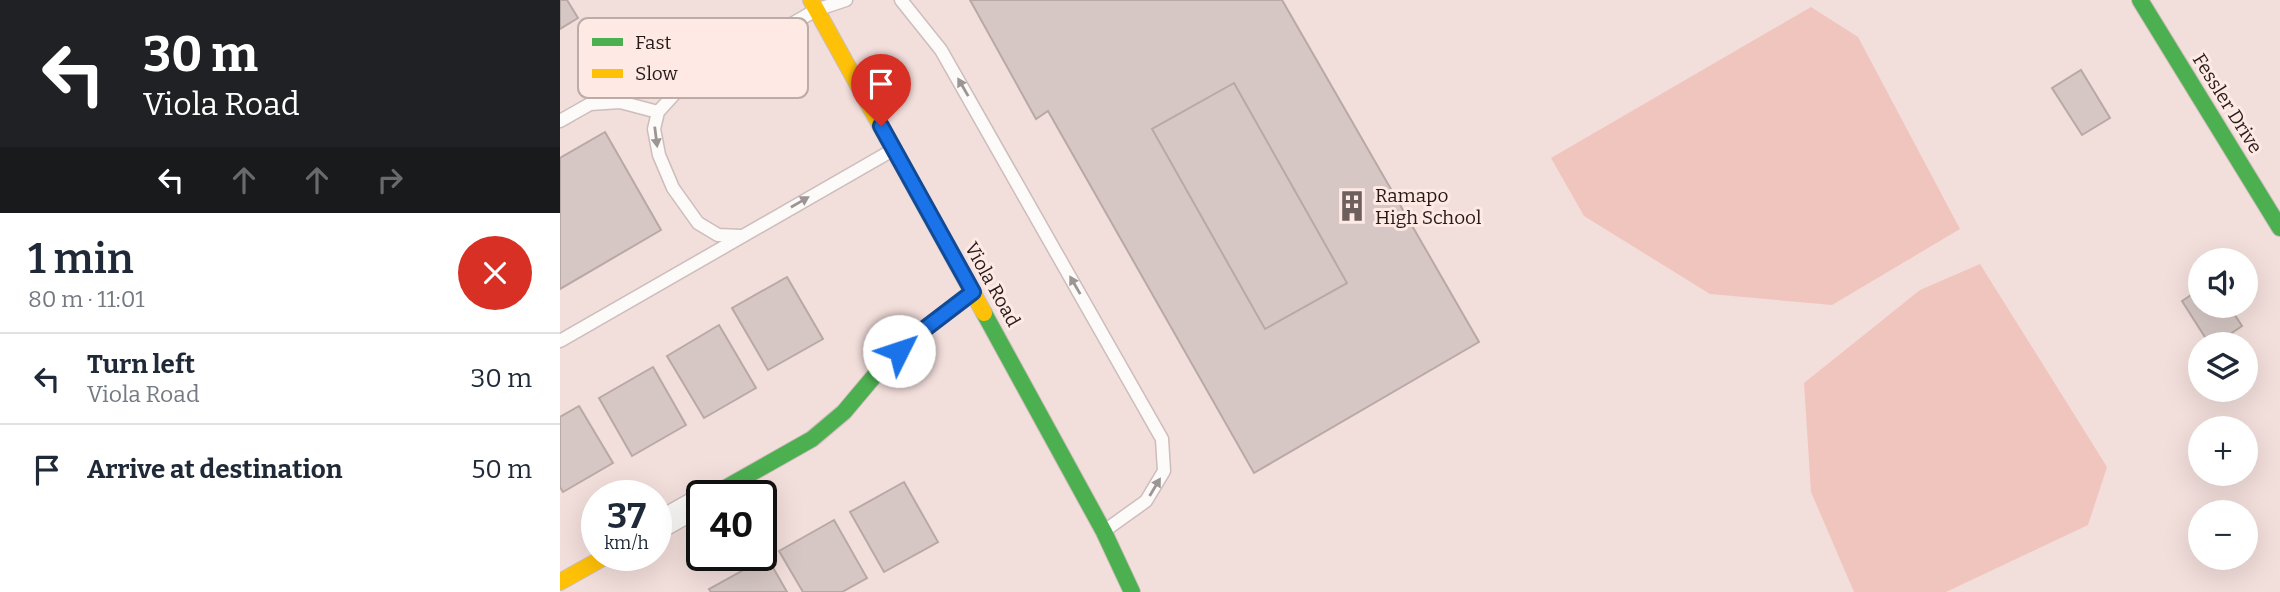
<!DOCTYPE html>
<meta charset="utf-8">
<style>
:root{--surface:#fff;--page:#f2f2f3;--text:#1f2937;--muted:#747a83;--line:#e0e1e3}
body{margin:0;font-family:Bitter,serif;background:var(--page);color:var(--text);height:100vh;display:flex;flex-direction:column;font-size:26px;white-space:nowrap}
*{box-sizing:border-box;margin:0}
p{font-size:23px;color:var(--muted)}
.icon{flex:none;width:38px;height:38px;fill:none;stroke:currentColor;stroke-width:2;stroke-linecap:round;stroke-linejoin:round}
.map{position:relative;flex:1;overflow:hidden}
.sheet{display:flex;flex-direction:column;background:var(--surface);width:560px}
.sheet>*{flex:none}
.banner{background:#202124;color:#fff;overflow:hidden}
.buttons{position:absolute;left:1628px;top:248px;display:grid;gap:14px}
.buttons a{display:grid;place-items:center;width:70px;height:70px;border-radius:50%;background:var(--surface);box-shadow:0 7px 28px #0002;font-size:35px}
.speed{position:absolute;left:21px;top:480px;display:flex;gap:14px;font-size:35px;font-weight:700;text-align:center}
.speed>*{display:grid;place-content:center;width:91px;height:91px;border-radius:50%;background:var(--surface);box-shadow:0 7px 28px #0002;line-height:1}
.speed small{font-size:18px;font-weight:400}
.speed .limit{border:4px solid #111;border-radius:10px;background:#fff;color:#111}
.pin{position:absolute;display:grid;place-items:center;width:60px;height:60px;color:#fff;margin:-72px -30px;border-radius:50% 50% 50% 0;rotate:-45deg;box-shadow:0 0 7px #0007}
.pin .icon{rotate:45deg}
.me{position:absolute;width:77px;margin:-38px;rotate:49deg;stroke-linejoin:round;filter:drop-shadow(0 0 5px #0008)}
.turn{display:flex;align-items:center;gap:24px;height:147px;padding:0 28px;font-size:32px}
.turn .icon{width:91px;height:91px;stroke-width:2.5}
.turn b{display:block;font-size:49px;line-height:60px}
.lanes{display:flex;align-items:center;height:66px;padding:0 28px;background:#0003;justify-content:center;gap:35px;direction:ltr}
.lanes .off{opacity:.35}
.round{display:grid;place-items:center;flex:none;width:74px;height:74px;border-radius:37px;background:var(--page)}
.summary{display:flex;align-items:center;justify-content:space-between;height:119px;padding:0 28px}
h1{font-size:42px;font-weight:600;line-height:52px}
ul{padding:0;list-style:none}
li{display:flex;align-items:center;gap:21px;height:91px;padding:0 28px;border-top:2px solid var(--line)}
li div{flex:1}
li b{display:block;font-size:26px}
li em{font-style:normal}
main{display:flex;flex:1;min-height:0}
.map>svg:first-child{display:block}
</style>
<main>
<section class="sheet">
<div class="banner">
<div class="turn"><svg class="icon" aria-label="left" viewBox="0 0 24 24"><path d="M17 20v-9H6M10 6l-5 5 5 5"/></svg><div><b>30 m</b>Viola Road</div></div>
<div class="lanes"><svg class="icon" aria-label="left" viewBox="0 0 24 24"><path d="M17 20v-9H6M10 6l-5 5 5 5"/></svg><svg class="icon off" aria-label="ahead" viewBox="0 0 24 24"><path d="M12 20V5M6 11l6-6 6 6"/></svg><svg class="icon off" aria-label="ahead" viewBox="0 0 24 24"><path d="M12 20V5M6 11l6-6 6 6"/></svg><svg class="icon off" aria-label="right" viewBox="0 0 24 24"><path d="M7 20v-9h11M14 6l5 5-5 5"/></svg></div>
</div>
<div class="summary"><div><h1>1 min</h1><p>80 m · 11:01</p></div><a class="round" style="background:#d93025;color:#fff"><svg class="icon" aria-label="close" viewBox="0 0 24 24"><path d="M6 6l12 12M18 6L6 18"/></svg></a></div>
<ul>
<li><svg class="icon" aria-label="left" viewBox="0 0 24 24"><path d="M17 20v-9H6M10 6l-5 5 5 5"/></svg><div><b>Turn left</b><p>Viola Road</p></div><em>30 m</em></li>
<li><svg class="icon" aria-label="arrive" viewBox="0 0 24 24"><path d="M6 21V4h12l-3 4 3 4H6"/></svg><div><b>Arrive at destination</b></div><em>50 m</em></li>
</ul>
</section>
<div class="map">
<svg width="1720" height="592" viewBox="0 0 1720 592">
<rect width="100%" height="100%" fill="#f2dedb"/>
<!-- green -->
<path fill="#f0c5be" d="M1251,7l47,30 102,192 -128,76 -122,-11 -126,-78 -33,-58z
M1420,264l127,203 -19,58 -142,67h-92l-43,-100 -7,-109 116,-93z"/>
<!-- building -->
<path fill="#d6c7c4" stroke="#b8a9a6" stroke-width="2" fill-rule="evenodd" d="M0,0h7l11,18 -18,11z
M410,0h312l197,342 -225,131 -206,-362 -12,8zM674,83l113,200 -82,46 -113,-200z
M1521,70l29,48 -28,17 -30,-47z
M674,83l113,200 -82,46 -113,-200z
M45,132l56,98 -101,59v-131z
M227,277l36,62 -55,31 -36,-62z
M1640,289v17h29l13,20 -28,19h-4l-28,-44z
M159,325l37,63 -52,30 -37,-62z
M93,367l33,58 -54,31 -33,-58z
M19,406l34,57 -50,29 -3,-5v-70z
M344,482l34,60 -54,30 -34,-60z
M274,520l33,58 -25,14h-39l-24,-41z
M207,557l20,35h-76l-2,-3z"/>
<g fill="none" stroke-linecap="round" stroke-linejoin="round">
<defs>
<path id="lane" d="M341,0l40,50 221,389 2,32 -18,30 -39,28
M0,121l30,-17 30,-2 38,10
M181,236l-23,-1 -20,-12 -25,-35 -14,-33 -5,-26 4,-17 20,-22 138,-80 30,-10
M0,341l331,-190"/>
<path id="street" d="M96,527l46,-26"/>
<path id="fast" d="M1580,0l140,228
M424,313l120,219 28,60
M153,495l99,-56 32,-27 37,-44 37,-34 55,-42"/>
<path id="slow" d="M251,0l173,313
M0,582l48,-27"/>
</defs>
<!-- lane casing -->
<use href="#lane" stroke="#cdbdbb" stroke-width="15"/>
<!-- street casing -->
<use href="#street" stroke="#cdbdbb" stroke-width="29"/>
<!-- fast casing -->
<use href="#fast" stroke="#cdbdbb" stroke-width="18"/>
<!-- slow casing -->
<use href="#slow" stroke="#cdbdbb" stroke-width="18"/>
<!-- lane -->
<use href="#lane" stroke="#fdfafa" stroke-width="12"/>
<!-- street -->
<use href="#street" stroke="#fdfafa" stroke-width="26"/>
<!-- fast -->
<use href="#fast" stroke="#4caf50" stroke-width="16"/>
<!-- slow -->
<use href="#slow" stroke="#ffc107" stroke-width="16"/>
</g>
<!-- one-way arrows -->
<defs><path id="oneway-solid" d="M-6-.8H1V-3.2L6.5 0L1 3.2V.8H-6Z" transform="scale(1.75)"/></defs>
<g fill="#9c9594">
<use href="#oneway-solid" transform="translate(403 87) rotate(-120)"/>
<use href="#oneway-solid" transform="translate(96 137) rotate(83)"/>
<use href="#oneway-solid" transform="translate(240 202) rotate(-30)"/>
<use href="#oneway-solid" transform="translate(515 285) rotate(-120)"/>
<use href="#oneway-solid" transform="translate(595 487) rotate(-59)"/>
</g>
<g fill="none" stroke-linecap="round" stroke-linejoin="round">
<defs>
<path id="route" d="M321,126l92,166 -55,42 -19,17"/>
</defs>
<!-- route casing -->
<use href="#route" stroke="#114b97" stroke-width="18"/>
<!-- route -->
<use href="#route" stroke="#1a73e8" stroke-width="12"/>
</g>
<!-- icons -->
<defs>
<symbol id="building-bare" viewBox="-9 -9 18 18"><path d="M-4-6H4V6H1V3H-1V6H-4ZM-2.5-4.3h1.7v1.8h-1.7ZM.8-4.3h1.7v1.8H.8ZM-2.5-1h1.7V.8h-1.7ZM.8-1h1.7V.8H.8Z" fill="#6d5f5c" stroke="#fee9e5" stroke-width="2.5" paint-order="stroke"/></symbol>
</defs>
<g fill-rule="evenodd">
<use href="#building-bare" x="770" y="184" width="44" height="44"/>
</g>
<g text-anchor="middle" stroke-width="6" stroke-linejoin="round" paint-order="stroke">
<!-- street labels -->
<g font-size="19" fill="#261a18" stroke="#fee9e5">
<text transform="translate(1668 103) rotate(58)" y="7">Fessler Drive</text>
<text transform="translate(433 284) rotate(61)" y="7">Viola Road</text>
</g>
<!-- poi labels -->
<g font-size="19" fill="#261a18" stroke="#fee9e5" text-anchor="start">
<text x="815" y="202">Ramapo<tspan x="815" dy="22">High School</tspan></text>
</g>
</g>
<!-- legend -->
<rect x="18" y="18" width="230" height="80" rx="10" fill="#fee9e5" stroke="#bdaba8" stroke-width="2"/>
<rect x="32" y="38" width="31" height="8" fill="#4caf50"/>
<rect x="32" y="69" width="31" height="9" fill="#ffc107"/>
<g font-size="19" fill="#261a18">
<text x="75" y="49">Fast</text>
<text x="75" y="80">Slow</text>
</g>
</svg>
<div class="buttons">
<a><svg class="icon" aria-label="sound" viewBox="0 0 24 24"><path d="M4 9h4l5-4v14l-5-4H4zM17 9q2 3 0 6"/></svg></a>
<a><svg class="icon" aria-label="layers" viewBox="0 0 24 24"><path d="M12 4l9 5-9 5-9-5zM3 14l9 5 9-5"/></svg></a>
<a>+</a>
<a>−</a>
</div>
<div class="speed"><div>37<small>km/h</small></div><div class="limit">40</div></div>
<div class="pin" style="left:321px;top:126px;background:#d93025"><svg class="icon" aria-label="arrive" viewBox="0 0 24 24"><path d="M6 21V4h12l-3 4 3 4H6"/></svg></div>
<svg class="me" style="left:339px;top:351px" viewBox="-20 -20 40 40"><circle r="19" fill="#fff"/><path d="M0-13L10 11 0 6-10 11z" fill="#1a73e8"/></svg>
</div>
</main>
